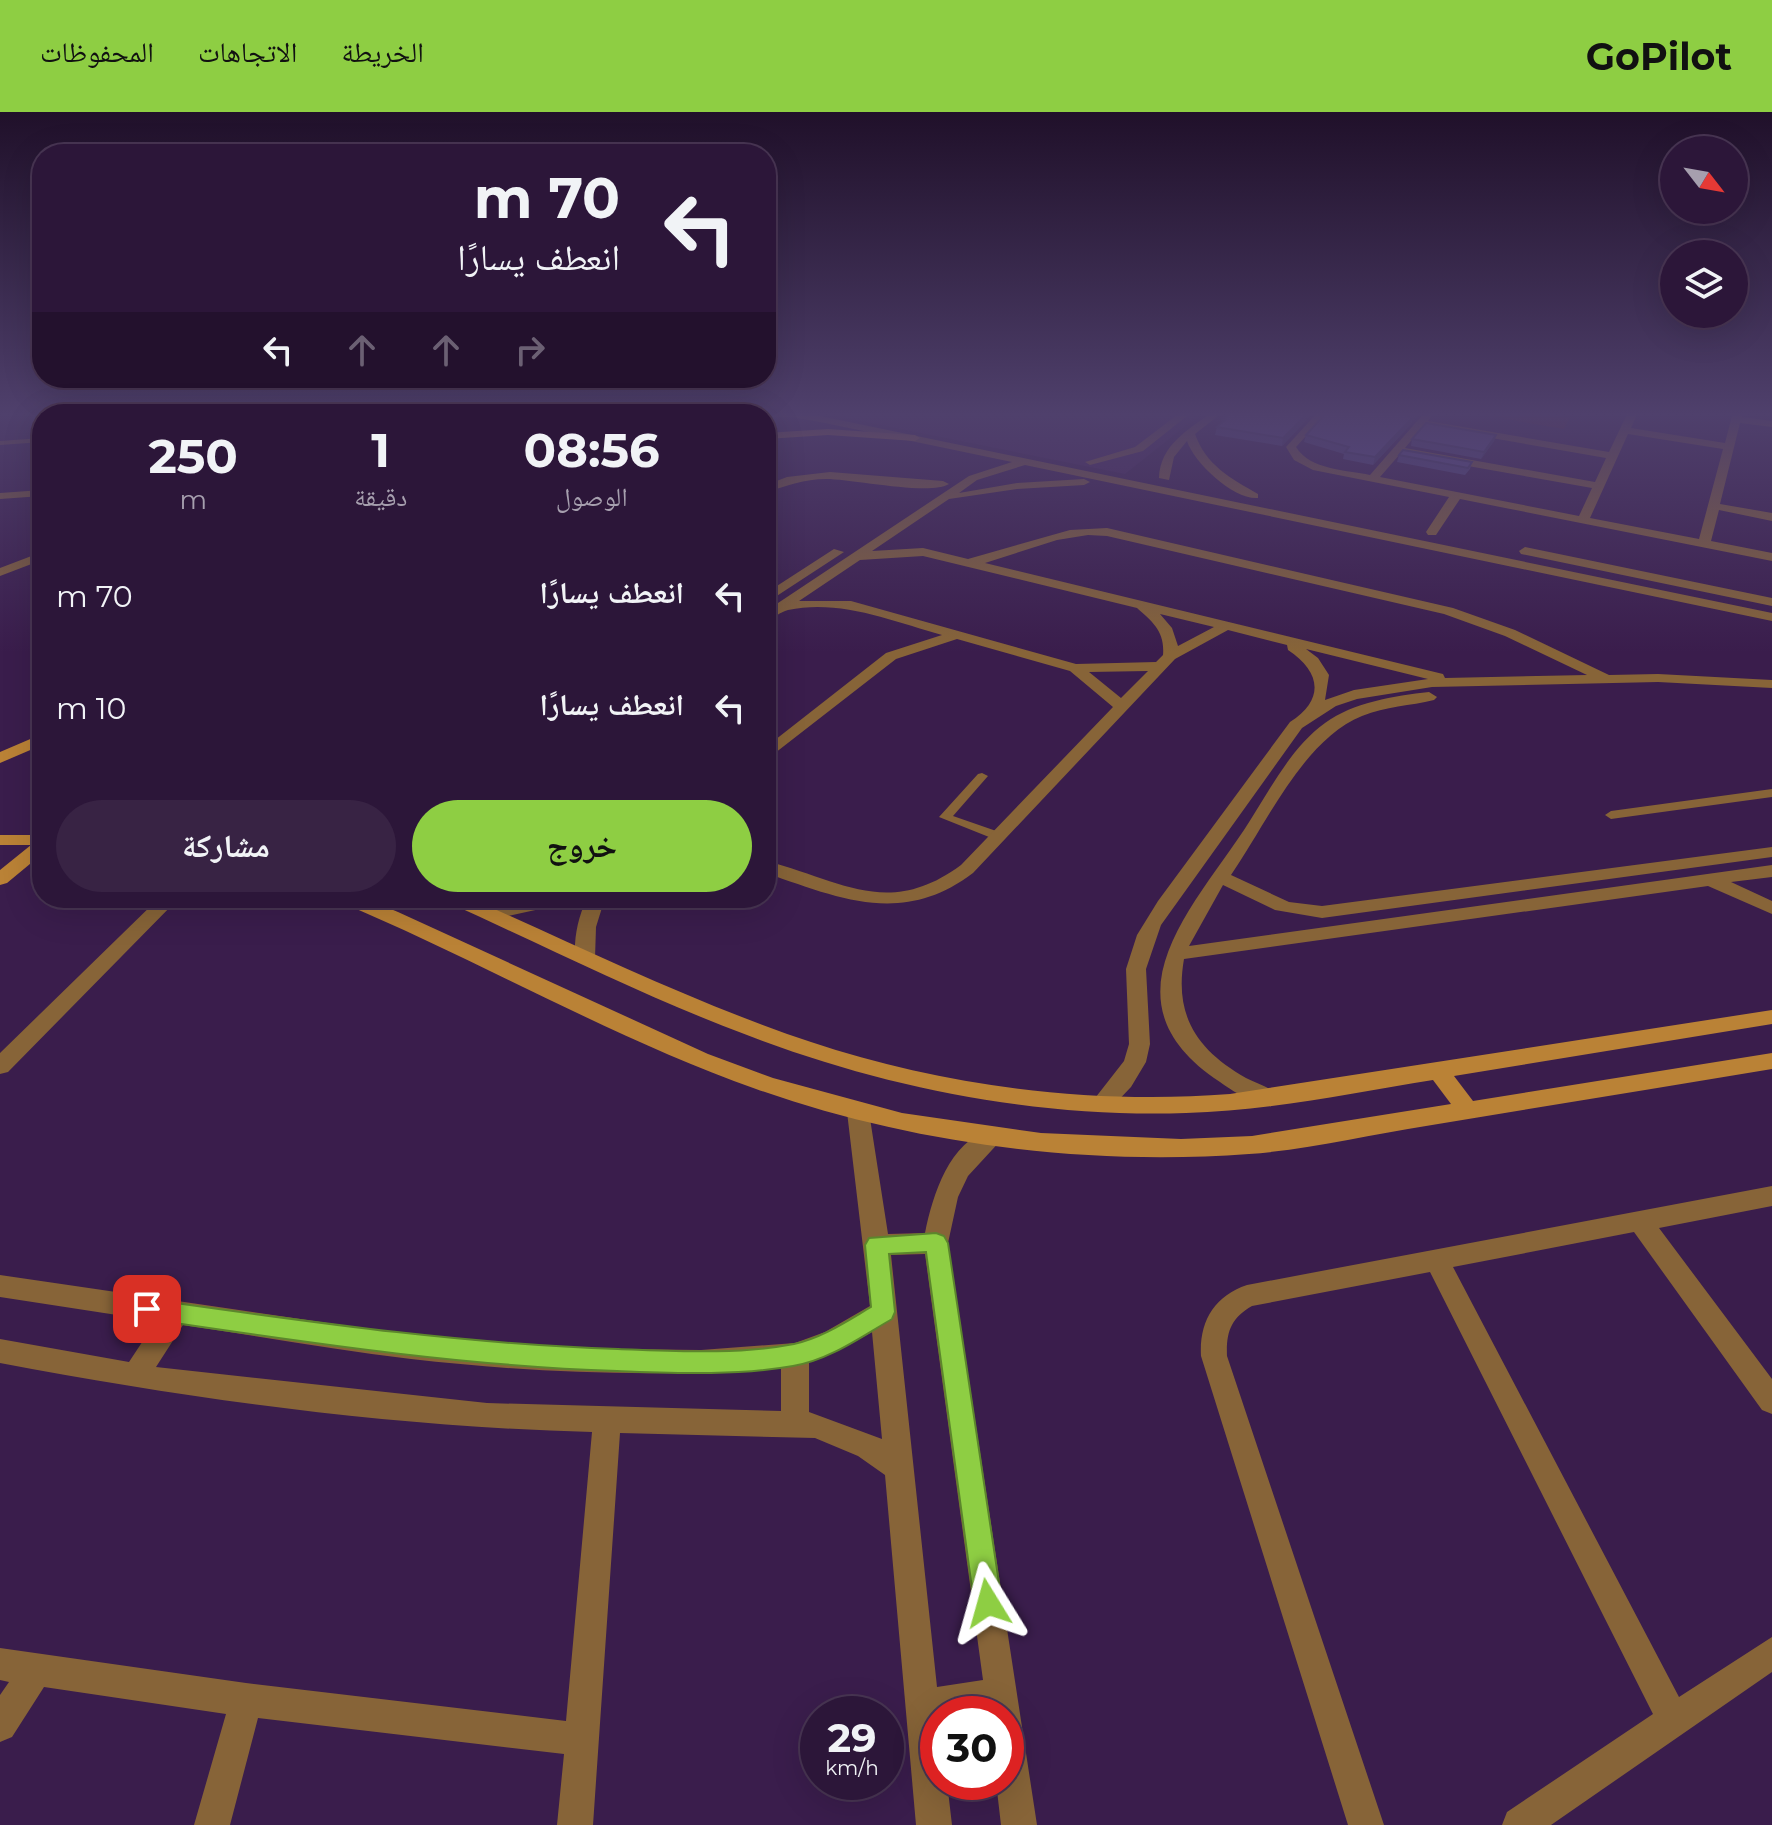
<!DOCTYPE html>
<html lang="ar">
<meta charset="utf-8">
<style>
:root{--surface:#2c1639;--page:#382344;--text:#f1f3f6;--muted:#a69fae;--line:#483553;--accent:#8ece43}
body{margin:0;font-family:Montserrat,"Noto Naskh Arabic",sans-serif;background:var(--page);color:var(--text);direction:rtl;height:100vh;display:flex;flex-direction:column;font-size:30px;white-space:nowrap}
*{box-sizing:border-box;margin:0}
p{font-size:26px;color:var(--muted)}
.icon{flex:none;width:44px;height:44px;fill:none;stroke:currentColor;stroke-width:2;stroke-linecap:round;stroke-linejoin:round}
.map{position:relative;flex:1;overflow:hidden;direction:ltr}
.drawer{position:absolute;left:32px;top:292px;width:744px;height:504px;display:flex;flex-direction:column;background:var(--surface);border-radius:32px;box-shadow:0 8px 32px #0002,0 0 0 2px var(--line);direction:rtl}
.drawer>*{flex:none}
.top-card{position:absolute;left:32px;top:32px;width:744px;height:244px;border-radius:32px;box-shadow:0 8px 32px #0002,0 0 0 2px var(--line);direction:rtl;background:#2c1639;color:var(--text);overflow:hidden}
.needle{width:52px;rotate:121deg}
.buttons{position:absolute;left:1660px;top:24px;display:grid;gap:16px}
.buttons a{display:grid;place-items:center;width:88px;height:88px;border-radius:50%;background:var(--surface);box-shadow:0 8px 32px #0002,0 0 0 2px var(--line);font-size:40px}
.speed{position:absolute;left:800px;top:1584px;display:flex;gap:16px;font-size:40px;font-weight:700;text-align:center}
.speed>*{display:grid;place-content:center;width:104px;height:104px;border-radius:50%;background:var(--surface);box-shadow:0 8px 32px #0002,0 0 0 2px var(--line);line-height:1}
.speed small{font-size:20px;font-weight:400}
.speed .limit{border:12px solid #d22;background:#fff;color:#111}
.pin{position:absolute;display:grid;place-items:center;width:68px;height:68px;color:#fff;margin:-34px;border-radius:16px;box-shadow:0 4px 12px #0006}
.me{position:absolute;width:88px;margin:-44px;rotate:352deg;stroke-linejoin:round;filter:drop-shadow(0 0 6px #0008)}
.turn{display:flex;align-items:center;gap:28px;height:168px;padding:0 24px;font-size:36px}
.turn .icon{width:104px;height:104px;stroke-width:2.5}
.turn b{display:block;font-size:56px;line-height:68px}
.lanes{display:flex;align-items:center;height:76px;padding:0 24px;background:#0003;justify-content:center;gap:40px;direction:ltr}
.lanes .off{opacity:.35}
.eta{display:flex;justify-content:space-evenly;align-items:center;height:136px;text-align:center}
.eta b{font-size:48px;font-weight:700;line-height:56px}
.button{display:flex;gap:16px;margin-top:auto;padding:16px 24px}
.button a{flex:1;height:92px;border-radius:48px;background:var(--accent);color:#111;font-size:32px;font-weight:700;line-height:92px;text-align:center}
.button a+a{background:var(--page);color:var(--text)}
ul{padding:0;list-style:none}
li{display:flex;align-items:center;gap:24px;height:112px;padding:0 24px}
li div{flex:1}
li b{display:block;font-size:30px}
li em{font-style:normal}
header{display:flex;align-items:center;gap:48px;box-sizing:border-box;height:112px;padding:0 40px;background:var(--accent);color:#111}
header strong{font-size:38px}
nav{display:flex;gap:44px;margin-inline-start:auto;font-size:28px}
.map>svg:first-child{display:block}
</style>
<header>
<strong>GoPilot</strong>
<nav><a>الخريطة</a><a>الاتجاهات</a><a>المحفوظات</a></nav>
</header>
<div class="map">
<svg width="1772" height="1713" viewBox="0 0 1772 1713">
<rect width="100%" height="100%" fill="#3a1d4c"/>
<!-- built -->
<path fill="#452459" d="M816,300h387l-78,62z"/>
<!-- green -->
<path fill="#5d1f2b" d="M1485,300h49l36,6 -6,11 -82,-14z"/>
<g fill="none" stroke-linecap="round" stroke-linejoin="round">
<!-- lane -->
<path fill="#876438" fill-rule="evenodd" d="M42,326v4l-42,3v-4z
M982,661l6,3 -35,40 49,17 2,3 -2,3h-8l-55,-22 39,-43z
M1772,677v8l-161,22 -6,-4 6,-4z"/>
<!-- street -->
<path fill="#876438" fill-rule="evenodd" d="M336,300h16l2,2h-17z
M380,300h16l2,2h-17z
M751,300h45l29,5 947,196v8l-747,-156 -48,15 -18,13 58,-10 67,-4 6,3 -6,3 -67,4 -68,10 -77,52 51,-3 45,11 102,-29 37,-2 346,80 62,22 94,45 49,-1 114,6v8l-114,-6 -226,5 -75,12 -21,7 -34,22 -141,197 -15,44 4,75 -4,18 -15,25 -20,21 -8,2 -8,-2 -3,-6 32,-41 5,-17 -3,-75 11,-34 21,-34 132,-179c36,-23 30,-51 -2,-72l-1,-5 -59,-15 -53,29 -202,214c-70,53 -132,26 -207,0v-12c75,19 122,58 195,4l152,-158 -43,-36 -113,-32 -61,20 -130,101v-13l120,-94 56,-18c-50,-14 -102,-36 -154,-25 -8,2 -14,8 -22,11v-10l203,-135 43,-14 -187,-39 -33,-6h-26v-3h-17zM1088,423l19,1 337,78 61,22 82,39 -142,3 -2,-4 -458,-111 72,-23zM923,444l214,52c16,14 28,24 26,47l-7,7 -80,2 -225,-63h-52l61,-41zM1160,502l54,13 -36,19 -6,-18zM1306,537l122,30 -74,11 -29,10 4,-25 -11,-17zM1148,559l-27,27 -32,-26z
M1181,300h11l-49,39 -53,14 -5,-3 50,-15z
M1212,300h11l-28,22c11,31 35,44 63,60v4c-24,2 -64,-35 -71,-57l-13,16 -5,23 -10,-2c1,-33 29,-48 53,-66z
M1318,300h10l-32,35c14,23 51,23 74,28l55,-63 9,1 -6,8 181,31 19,-40h10l-7,16 94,15 8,-31h10l-1,5 30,4v6l-32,-4 -20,81 52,9v8l-53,-11 -8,31 61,12v8l-312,-62 -24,36h-8l-2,-3 23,-35 -136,-27 -19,-10 -8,-13zM1423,314l183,32 -11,24 -190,-34zM1628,322l95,15 -24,90 -109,-21zM1400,342l192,34 -13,28 -199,-39z
M830,360l113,9 6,3c-19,12 -96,-5 -123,-5 -22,0 -39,7 -60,13v-7l21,-8z
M42,378v6l-42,3v-6z
M1525,435l247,51v8l-251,-52 -2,-3z
M834,437l10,3 -78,51v-10z
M42,440v8l-42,16v-8z
M1429,580l8,5 -3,3c-24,6 -48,6 -72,16 -59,24 -95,107 -131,159l58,27 33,4 450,-59v10l-450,61 -47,-8 -52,-25 -34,61 583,-81v12l-41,5 41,19v13l-64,-28 -524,73c-10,57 13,91 62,119 11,6 26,9 32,19l-3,6c-17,5 -41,-11 -55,-21 -120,-79 -31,-170 24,-252 24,-36 45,-81 81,-107 29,-21 69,-27 104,-31z
M159,786h20l-171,174 -8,2v-21z
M543,786h31l-2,4 -82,18 -10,-6 10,-6z
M587,786h18l-9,29 -1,31 -10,7 -10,-7c-1,-22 3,-40 12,-60z
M858,991l8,3 3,6 19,122 37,-1c8,-39 24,-91 66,-104l8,3 4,6 -35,38 -10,21 -10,46 89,582h-36l-5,-43h10v-68h-68v68h9l5,43h-36l-31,-350 -27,-19 -43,-18 -195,-5 -27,392h-36l7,-71 -306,-36 -28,107h-36l32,-111 -182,-27 -32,50 -12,5v-47l9,-13 -9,-2v-32l246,35 320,38 26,-289c-199,-5 -396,-32 -592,-69v-24l129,23 27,-41 -156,-24v-22l410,60 109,10 97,4 85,1 94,-7 30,-11 45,-26 -23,-194 3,-6zM925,1142l58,426 -46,7 -46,-432zM183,1213c76,11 152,25 228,34 123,14 247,19 370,9v43l-294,-8 -331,-36zM872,1220l10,107 -73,-27v-50l34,-14z
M1772,1074v20l-113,22 113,151v35l-10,-4 -128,-178 -181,35 226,430 93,-60v35l-221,153h-49l5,-13 146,-98 -223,-442 -178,34c-21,12 -26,26 -25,50l157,469h-36l-147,-469c-2,-34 13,-60 46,-71z"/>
<!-- secondary -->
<path fill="#ba8236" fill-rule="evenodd" d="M828,317l87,6 5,3 -5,3 -87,-6 -62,4v-6z
M42,622v11l-42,18v-11z
M0,723h42v19l-35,29 -7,2v-15l31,-25h-31z
M338,786h26l34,14 310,142 65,24 129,35 139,20 140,6 71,-3 199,-32 -18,-24c-81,13 -164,31 -247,33 -148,5 -301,-25 -439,-78 -102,-38 -200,-88 -300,-133l-2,-4h25c113,50 224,105 341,144 131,44 280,63 419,52l542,-84v14l-318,52 19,25 299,-48v16c-115,19 -231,38 -346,57 -59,9 -119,24 -177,28 -165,12 -338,-10 -493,-65 -144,-51 -275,-128 -416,-187z"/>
</g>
<!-- wall -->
<path fill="#534782" d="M1231,300h83l-32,34 -67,-11 2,-8 5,-4v-3z
M1327,300h94l-7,8h-2l-1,4 -38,41 -30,-6 1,-5 -40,-12 2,-7z
M1496,323l-2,6 -13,18 -70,-13 1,-7z
M1399,343l73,7 -2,7 -5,6 -68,-13z"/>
<!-- shaded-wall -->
<path fill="#433a6a" d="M1309,300h5l-32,34 1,-8z
M1417,300h4l-7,8h-2l-1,4 -38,41 2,-8 29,-42z
M1496,323l-2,6 -13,18 3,-7z"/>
<!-- building -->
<path fill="#605397" stroke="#433a6a" stroke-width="2" d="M1231,300h78l-26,26 -66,-11 8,-7h-3z
M1327,300h90l-13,3 9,2 -38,40 -30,-5 4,-5 -43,-12z
M1426,311l70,12 -12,17 -72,-13z
M1403,338l69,12 -4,6 -69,-13z"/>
<!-- sky -->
<linearGradient id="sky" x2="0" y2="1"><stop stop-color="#20102a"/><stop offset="0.56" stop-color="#4f406c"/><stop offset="1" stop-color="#4f406c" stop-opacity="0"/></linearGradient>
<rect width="1772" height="540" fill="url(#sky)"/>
<!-- route -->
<path fill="#8ece43" stroke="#5c862c" stroke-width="2" d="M936,1121l8,3 4,7 54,360 -4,10 -10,4 -10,-4 -4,-10 -48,-351 -37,2 6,58 -3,7c-31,18 -63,41 -99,47 -57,10 -118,7 -176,5 -158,-5 -313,-29 -470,-52l-9,-3 -3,-7 3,-7 9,-3c157,22 312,45 471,50 58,2 119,6 176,-5 28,-6 53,-23 77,-37l-6,-62 4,-7z"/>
</svg>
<div class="buttons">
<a><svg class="needle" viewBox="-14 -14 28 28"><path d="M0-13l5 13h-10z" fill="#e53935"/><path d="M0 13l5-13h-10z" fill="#a69fae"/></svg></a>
<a><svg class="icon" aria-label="layers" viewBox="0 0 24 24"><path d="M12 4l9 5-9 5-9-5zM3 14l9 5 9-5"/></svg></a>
</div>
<div class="speed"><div>29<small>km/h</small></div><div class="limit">30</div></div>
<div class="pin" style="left:147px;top:1197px;background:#d93025"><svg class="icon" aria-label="arrive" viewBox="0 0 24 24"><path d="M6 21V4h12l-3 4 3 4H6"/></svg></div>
<svg class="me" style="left:988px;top:1491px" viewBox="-20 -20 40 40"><path d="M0-17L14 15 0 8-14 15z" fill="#8ece43" stroke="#fff" stroke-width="4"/></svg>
<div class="top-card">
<div class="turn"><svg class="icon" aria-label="left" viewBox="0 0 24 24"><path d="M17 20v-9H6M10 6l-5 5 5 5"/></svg><div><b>70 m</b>انعطف يسارًا</div></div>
<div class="lanes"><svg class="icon" aria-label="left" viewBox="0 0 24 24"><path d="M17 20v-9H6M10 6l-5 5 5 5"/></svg><svg class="icon off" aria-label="ahead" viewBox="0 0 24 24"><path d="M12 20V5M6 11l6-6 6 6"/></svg><svg class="icon off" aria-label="ahead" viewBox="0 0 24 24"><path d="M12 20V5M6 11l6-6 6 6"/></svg><svg class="icon off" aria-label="right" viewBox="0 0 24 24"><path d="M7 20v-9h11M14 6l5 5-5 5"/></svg></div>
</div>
<section class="drawer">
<div class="eta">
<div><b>08:56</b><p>الوصول</p></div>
<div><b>1</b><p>دقيقة</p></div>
<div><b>250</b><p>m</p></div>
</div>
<ul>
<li><svg class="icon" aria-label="left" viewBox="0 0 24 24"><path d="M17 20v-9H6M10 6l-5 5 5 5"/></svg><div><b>انعطف يسارًا</b></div><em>70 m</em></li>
<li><svg class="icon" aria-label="left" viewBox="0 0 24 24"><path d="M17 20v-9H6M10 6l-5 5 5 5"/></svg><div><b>انعطف يسارًا</b></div><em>10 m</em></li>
</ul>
<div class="button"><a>خروج</a><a>مشاركة</a></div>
</section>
</div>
